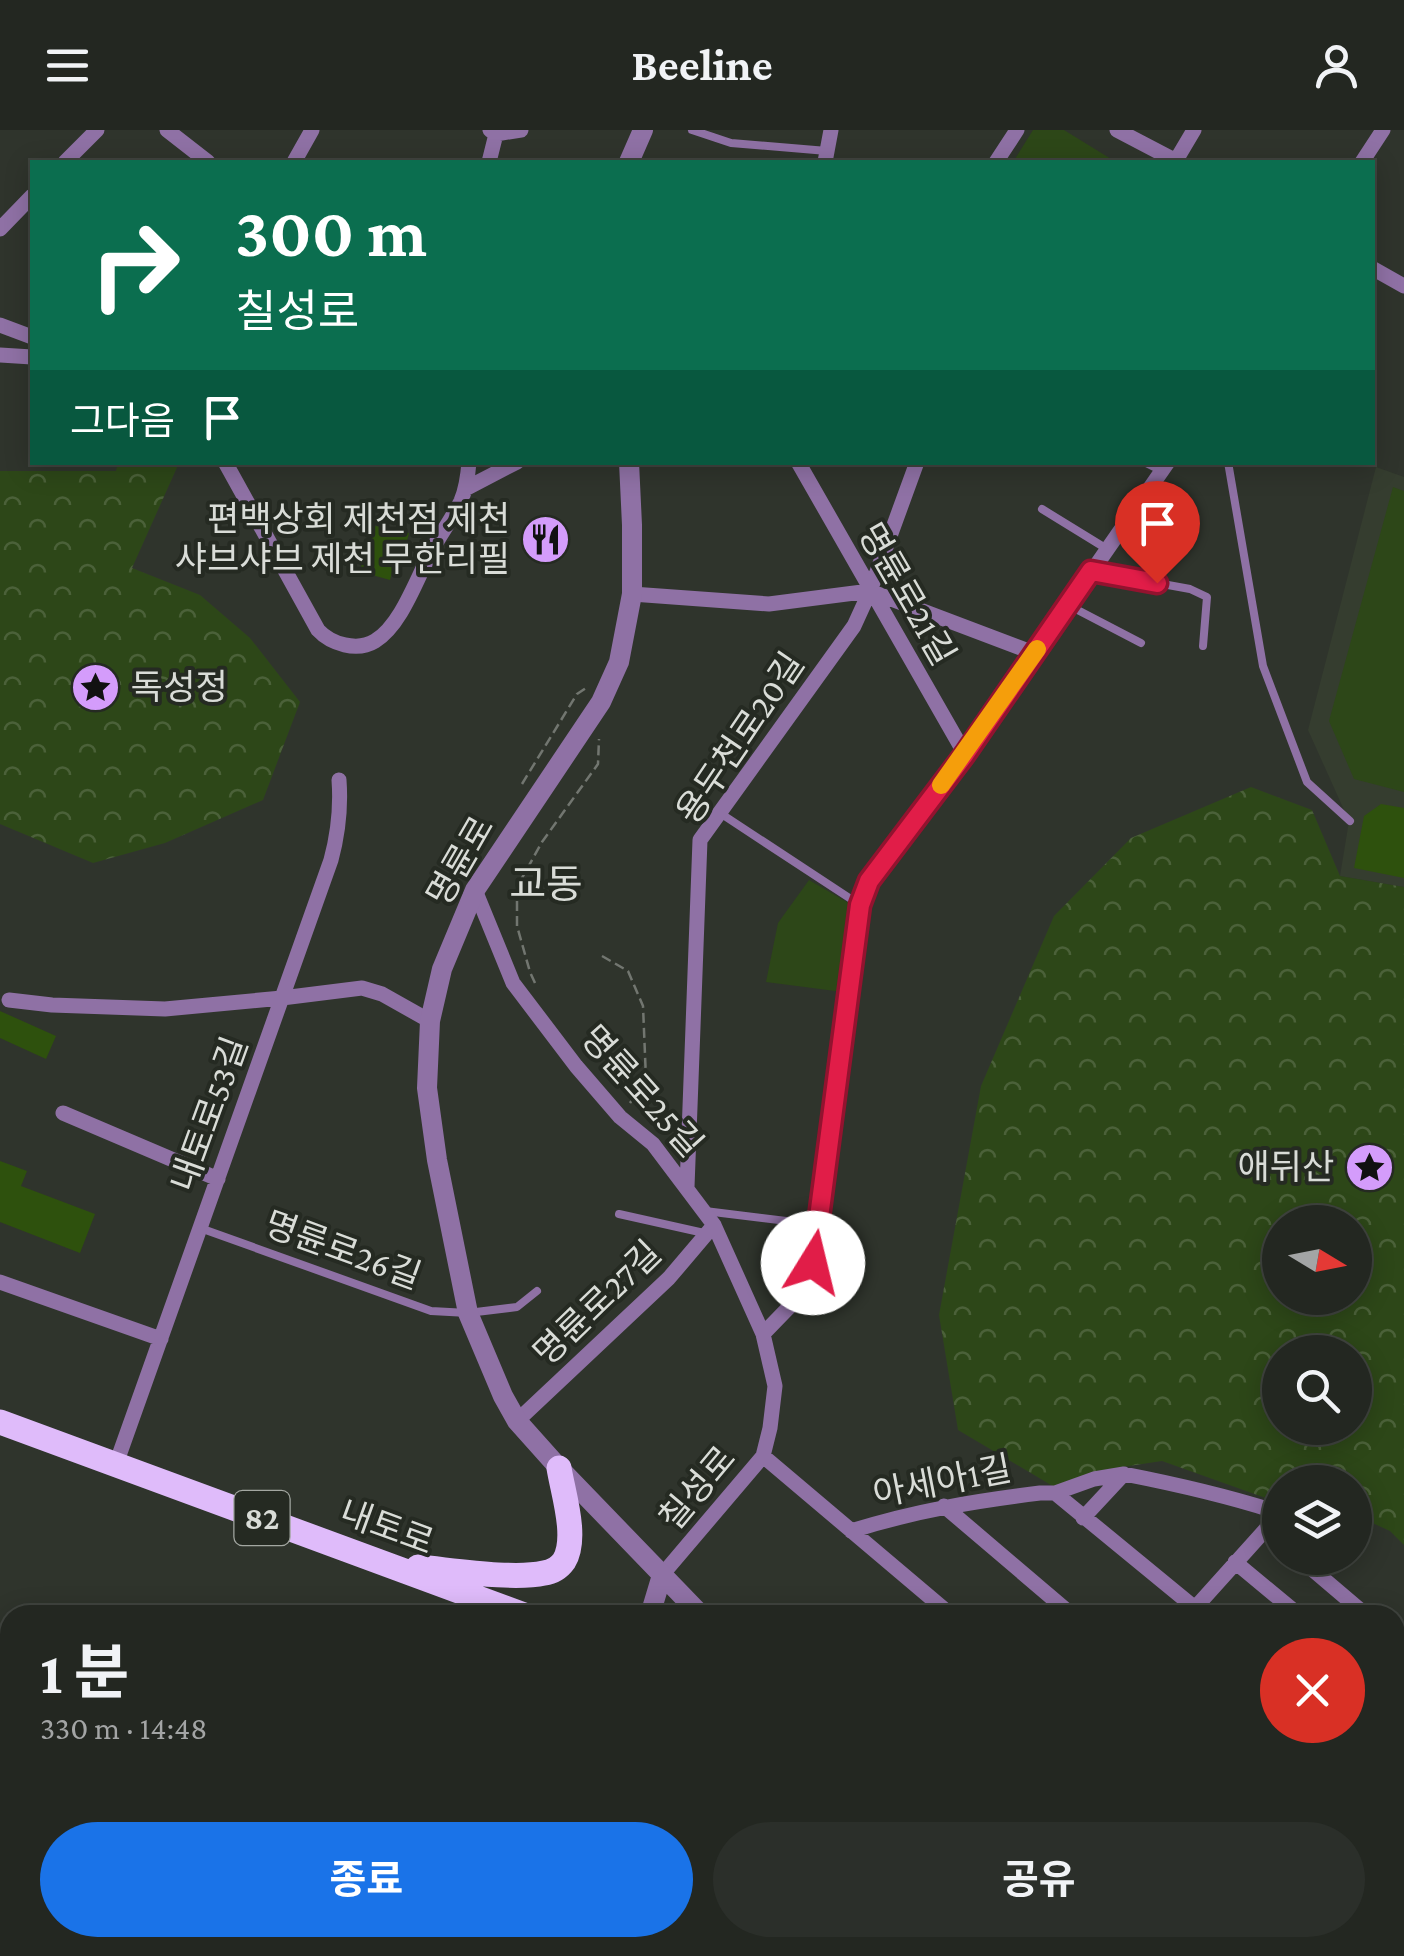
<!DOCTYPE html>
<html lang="ko">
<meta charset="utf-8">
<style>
:root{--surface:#232721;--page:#2b2f2a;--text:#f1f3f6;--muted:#a3a5a5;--line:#40443f;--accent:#1a73e8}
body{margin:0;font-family:"Crimson Pro","Noto Sans KR",serif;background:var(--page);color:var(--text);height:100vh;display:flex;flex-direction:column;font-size:38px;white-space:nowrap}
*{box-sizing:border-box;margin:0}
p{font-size:32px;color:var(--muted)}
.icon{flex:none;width:55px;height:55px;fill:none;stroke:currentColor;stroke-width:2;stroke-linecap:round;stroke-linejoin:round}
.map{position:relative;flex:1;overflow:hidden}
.panel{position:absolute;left:0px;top:1475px;width:1405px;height:352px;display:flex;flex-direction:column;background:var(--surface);border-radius:30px 30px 0 0;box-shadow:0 5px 25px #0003,0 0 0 2px var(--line)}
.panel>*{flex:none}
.top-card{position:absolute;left:30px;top:30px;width:1345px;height:305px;border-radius:0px;box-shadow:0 5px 25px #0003,0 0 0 2px var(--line);background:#0b6e4f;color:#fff;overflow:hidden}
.needle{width:65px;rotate:100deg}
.tools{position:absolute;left:1262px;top:1075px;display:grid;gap:20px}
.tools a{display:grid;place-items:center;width:110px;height:110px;border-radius:50%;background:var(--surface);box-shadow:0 5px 25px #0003,0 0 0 2px var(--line);font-size:50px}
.pin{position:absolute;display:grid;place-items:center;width:85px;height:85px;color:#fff;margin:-102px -42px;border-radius:50% 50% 50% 0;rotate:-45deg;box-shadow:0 0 10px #0007}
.pin .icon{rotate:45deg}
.me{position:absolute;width:110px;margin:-55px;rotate:9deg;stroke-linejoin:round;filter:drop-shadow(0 0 8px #0008)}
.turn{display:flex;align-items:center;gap:35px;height:210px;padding:0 40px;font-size:45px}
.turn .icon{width:130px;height:130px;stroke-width:2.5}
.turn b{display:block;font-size:70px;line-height:85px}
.then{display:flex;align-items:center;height:95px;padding:0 40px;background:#0003;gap:20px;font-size:38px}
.round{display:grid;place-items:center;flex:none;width:105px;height:105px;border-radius:52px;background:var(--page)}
.summary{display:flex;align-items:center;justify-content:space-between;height:170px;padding:0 40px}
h1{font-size:60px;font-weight:700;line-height:75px}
.primary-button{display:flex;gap:20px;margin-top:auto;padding:20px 40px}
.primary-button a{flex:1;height:115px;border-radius:60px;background:var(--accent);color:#fff;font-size:40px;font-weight:700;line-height:115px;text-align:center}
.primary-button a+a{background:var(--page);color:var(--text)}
header{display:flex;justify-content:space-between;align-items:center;height:130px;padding:0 40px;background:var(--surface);font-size:45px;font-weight:700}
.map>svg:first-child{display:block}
</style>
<header><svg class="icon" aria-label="menu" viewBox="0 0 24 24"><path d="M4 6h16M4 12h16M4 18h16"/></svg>Beeline<svg class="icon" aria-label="person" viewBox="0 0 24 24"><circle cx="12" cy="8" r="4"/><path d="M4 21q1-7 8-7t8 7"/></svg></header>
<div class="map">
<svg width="1404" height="1826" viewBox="0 0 1404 1826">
<defs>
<pattern id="forest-crowns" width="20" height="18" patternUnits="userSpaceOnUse" patternTransform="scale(2.5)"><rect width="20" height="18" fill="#2d4718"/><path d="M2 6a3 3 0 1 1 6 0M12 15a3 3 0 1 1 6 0" fill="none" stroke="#4b6139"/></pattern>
</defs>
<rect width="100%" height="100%" fill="#2f342c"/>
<!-- built -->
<path fill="#353d2f" d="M1376,337l28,10v410l-64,-11 9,-55 -41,-91z"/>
<!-- forest -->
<path fill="url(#forest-crowns)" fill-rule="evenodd" d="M118,333h61l-47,105 68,27 50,43 50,64 -37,98 -98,43 -72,20 -93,-39v-353h116z
M1251,657l61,23 28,66 64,11v658l-14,-14 -35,-16v-33h-75v21l-118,-42 -40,6 -66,21 -98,-58 -19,-115 42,-229 73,-170 77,-78zM1280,1092h75v76h-75zM1280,1222h75v76h-75z"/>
<!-- green -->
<path fill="#2d4718" d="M1033,0h31l52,32h-103z
M1393,357l11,4v301l-50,-13 -25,-58z
M809,750l43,25 -9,87 -77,-10 12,-59z"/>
<!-- building -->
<path fill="#2e510d" d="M371,395l38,8 -6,24 -7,-1 -6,24 -25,-7 2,-5 -6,-1z
M1381,674l23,4v70l-50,-10 10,-52z
M0,881l56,25 -10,23 -46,-21z
M0,1031l27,10 -6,15 74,28 -15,39 -80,-31z"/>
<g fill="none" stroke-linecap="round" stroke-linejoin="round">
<!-- path -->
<path stroke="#727670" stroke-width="2.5" stroke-dasharray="10 5" stroke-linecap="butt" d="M522,654l55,-90 9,-6
M602,826l26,15 15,35 3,73 -16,24
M535,853l-5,-11 -13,-46v-39l25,-45 56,-78 1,-25
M0,1819l7,7"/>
<!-- service -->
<path stroke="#8f71a5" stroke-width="8" d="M692,0l39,13 96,8
M1144,332l18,9
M1228,332l35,204 44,116 43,39
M1042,379l65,40
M1091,441l99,18 17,8 -4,49
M1068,475l73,38
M720,683l140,92
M705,1081l114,14
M619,1084l85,19
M200,1098l231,83 37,2 49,-6 20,-16"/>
<!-- minor -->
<path stroke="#8f71a5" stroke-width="15" d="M167,0l41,32
M490,0l6,4 25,-4
M1117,0l61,32
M65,32l32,-32
M294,32l18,-32
M489,32l7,-28
M825,32l6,-32
M996,32l21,-32
M1175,32l19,-32
M1362,32l21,-32
M0,99l32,-33
M1372,138l32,18
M0,195l32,12
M0,225l32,2
M225,332l93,168c13,14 39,22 57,11 27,-16 43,-66 58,-93 9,-16 20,-31 28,-47 5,-12 7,-26 8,-39
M798,332l167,292
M465,359l52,-27
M632,464l137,10 101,-13 164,62
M475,760l38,93 63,83 44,51 33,27 61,81 49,109
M9,870l43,5 113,4 117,-11 80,-10 20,6 48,27
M63,983l155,66
M687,1057l13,-347 154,-214 16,-35 47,-129
M0,1152l161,57
M517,1291l152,-143 45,-53
M763,1326l188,159
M116,1334l215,-604c7,-26 10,-53 8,-80
M1055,1363l39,-14 30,-5
M944,1376l128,109
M1083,1388l41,-44c51,10 100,21 150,37l-8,18 -71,79 -1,6
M851,1401c63,-20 124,-30 189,-38h15l140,115
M1299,1428l67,57
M1235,1432l64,53
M662,1445l101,-119 7,-28 5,-42 -12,-52 32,-33 18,-38 47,-358 9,-24 96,-127 203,-292
M1395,1510l9,7
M1395,1566l9,7
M1395,1652l9,-8
M1395,1666l9,8
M1354,1818l11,8"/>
<!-- tertiary -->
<path stroke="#8f71a5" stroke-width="20" d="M629,32l14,-32
M629,332l3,63v69l-13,68 -18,40 -126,188 -33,79 -12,52 -3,67 10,72 31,153 35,83 14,25 42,47 142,147
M650,1485l12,-40"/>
<!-- primary -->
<path stroke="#dfbbfa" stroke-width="25" d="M0,1292l524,193
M418,1437c34,3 95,13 126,6 8,-1 15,-5 20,-12 14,-23 -1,-68 -5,-93
M1050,1818l10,8"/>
</g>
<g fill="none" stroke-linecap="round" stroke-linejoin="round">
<defs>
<path id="route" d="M813,1133l47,-358 9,-24 96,-127 126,-183 66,12"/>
</defs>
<!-- route casing -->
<use href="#route" stroke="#92132f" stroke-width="25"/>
<!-- route -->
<use href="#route" stroke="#e11d48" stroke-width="18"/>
<!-- slow -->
<path stroke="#f59e0b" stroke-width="18" d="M941,655l96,-136"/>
</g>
<!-- icons -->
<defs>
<symbol id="restaurant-disc" viewBox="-11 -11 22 22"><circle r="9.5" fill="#d49cfb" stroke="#252a22"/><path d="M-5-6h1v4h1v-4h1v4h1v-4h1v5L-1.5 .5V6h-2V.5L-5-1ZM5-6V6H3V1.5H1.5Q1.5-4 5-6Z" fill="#111"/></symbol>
<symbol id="sight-disc" viewBox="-11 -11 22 22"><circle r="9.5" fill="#d49cfb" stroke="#252a22"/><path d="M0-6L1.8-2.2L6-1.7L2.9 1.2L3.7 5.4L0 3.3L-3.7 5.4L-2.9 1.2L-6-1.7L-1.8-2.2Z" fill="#111"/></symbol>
</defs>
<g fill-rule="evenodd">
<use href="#restaurant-disc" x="518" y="382" width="55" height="55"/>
<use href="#sight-disc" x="68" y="530" width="55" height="55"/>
<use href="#sight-disc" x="1342" y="1010" width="55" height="55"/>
</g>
<g text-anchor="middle" stroke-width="8" stroke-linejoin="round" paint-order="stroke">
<!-- shield labels -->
<rect fill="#252a22" stroke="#a3a7a1" stroke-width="2.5" x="234.5" y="1361" width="55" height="54" rx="8"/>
<g font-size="32" font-weight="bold" fill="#d9dcd7">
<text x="262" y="1399">82</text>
</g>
<!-- poi labels -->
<g font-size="35" fill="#d9dcd7" stroke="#252a22" text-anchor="end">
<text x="510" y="401">편백상회 제천점 제천<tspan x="510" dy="40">샤브샤브 제천 무한리필</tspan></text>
<text x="131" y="569" text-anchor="start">독성정</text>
<text x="1334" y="1049">애뒤산</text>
</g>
<!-- street labels -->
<g font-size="35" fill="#d9dcd7" stroke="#252a22">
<text transform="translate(907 464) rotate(60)" y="12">명륜로21길</text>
<text transform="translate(740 608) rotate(-56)" y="12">용두천로20길</text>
<text transform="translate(460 731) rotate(-60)" y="12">명륜로</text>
<text transform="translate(642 961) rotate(48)" y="12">명륜로25길</text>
<text transform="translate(209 984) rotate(-70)" y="12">내토로53길</text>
<text transform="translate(343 1120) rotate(20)" y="12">명륜로26길</text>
<text transform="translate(597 1173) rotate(-44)" y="12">명륜로27길</text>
<text transform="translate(942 1351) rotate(-11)" y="12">아세아1길</text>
<text transform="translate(697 1358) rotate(-50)" y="12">칠성로</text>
<text transform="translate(387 1397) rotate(20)" y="12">내토로</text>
</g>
<!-- quarter labels -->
<g font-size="40" fill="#d9dcd7" stroke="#252a22">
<text x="546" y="768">교동</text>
</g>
</g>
</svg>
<div class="tools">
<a><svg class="needle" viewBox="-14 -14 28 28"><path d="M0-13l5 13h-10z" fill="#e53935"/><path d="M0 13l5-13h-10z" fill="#a3a5a5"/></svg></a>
<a><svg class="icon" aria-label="search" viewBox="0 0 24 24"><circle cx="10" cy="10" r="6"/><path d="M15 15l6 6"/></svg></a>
<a><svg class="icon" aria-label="layers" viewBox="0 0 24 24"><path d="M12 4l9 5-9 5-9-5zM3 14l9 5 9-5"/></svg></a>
</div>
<div class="pin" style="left:1157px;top:453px;background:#d93025"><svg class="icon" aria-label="arrive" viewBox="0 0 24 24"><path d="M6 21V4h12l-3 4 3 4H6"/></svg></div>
<svg class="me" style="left:813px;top:1133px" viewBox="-20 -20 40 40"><circle r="19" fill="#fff"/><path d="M0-13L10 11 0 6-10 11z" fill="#e11d48"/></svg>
<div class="top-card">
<div class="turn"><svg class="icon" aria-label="right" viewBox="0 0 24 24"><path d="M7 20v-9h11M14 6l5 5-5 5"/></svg><div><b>300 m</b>칠성로</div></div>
<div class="then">그다음<svg class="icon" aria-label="arrive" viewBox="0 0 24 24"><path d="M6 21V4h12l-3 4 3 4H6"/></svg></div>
</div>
<section class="panel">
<div class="summary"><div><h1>1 분</h1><p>330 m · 14:48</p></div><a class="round" style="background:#d93025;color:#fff"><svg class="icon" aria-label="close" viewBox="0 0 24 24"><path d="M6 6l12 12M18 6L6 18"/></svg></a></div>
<div class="primary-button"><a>종료</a><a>공유</a></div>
</section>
</div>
